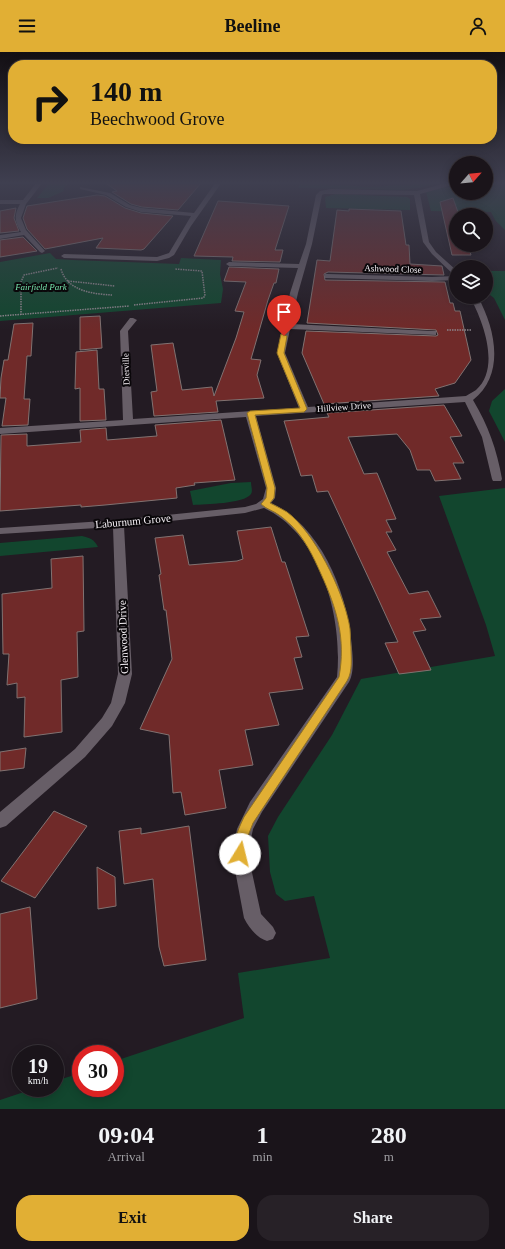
<!DOCTYPE html>
<style>
:root{--surface:#1a141a;--page:#272127;--text:#f1f3f6;--muted:#9f9ea2;--line:#383339;--accent:#e1af34}
body{margin:0;font-family:Georgia,serif;background:var(--page);color:var(--text);height:100vh;display:flex;flex-direction:column;font-size:15px;white-space:nowrap}
*{box-sizing:border-box;margin:0}
p{font-size:13px;color:var(--muted)}
.icon{flex:none;width:22px;height:22px;fill:none;stroke:currentColor;stroke-width:2;stroke-linecap:round;stroke-linejoin:round}
.map{position:relative;height:1057px;overflow:hidden}
.side{display:flex;flex-direction:column;background:var(--surface);flex:1}
.side>*{flex:none}
.hud{position:absolute;left:8px;top:8px;width:489px;height:84px;border-radius:16px;box-shadow:0 2px 10px #0003,0 0 0 1px var(--line);background:#e1af34;color:#111;overflow:hidden}
.needle{width:26px;rotate:63deg}
.tools{position:absolute;left:449px;top:104px;display:grid;gap:8px}
.tools a{display:grid;place-items:center;width:44px;height:44px;border-radius:50%;background:var(--surface);box-shadow:0 2px 10px #0003,0 0 0 1px var(--line);font-size:20px}
.speed{position:absolute;left:12px;top:993px;display:flex;gap:8px;font-size:20px;font-weight:700;text-align:center}
.speed>*{display:grid;place-content:center;width:52px;height:52px;border-radius:50%;background:var(--surface);box-shadow:0 2px 10px #0003,0 0 0 1px var(--line);line-height:1}
.speed small{font-size:10px;font-weight:400}
.speed .limit{border:6px solid #d22;background:#fff;color:#111}
.pin{position:absolute;display:grid;place-items:center;width:34px;height:34px;color:#fff;margin:-41px -17px;border-radius:50% 50% 50% 0;rotate:-45deg;box-shadow:0 0 4px #0007}
.pin .icon{rotate:45deg}
.me{position:absolute;width:44px;margin:-22px;rotate:9deg;stroke-linejoin:round;filter:drop-shadow(0 0 3px #0008)}
.turn{display:flex;align-items:center;gap:14px;height:84px;padding:0 16px;font-size:18px}
.turn .icon{width:52px;height:52px;stroke-width:2.5}
.turn b{display:block;font-size:28px;line-height:34px}
.eta{display:flex;justify-content:space-evenly;align-items:center;height:68px;text-align:center}
.eta b{font-size:24px;font-weight:600;line-height:28px}
.cta{display:flex;gap:8px;margin-top:auto;padding:8px 16px}
.cta a{flex:1;height:46px;border-radius:16px;background:var(--accent);color:#111;font-size:16px;font-weight:600;line-height:46px;text-align:center}
.cta a+a{background:var(--page);color:var(--text)}
header{display:flex;justify-content:space-between;align-items:center;height:52px;padding:0 16px;background:var(--accent);color:#111;font-size:18px;font-weight:600}
.map>svg:first-child{display:block}
</style>
<header><svg class="icon" aria-label="menu" viewBox="0 0 24 24"><path d="M4 6h16M4 12h16M4 18h16"/></svg>Beeline<svg class="icon" aria-label="person" viewBox="0 0 24 24"><circle cx="12" cy="8" r="4"/><path d="M4 21q1-7 8-7t8 7"/></svg></header>
<div class="map">
<svg width="505" height="1057" viewBox="0 0 505 1057">
<rect width="100%" height="100%" fill="#231b23"/>
<!-- green -->
<path fill="#12462e" d="M50,130h12l4,3 -3,4 1,2 -16,7h-11z
M299,130l70,5 76,-5 -27,6 -16,2 -103,-2z
M486,130h19v48l-10,-10 -4,-8 -60,-1 -5,-19 30,-7v8h30z
M336,142l71,3 3,2v11l-84,-2 -1,-11z
M50,201l6,6 16,1 107,4 2,-6 40,2 -1,14 3,15 -2,14 -221,18v-59z
M486,219h19v49l-11,-22 -8,-6z
M505,337v53l-16,-31 3,-10z
M251,430c0,4 2,9 0,12 -7,10 -46,10 -58,11l-3,-14 41,-8z
M505,436v621h-505v-9l36,-12h19v-7l26,-8v15h34v-27l129,-43 -6,-45 92,-15 -16,-62 -29,5 -9,-7 -6,-22 -2,-36 10,-19 54,-82 29,-56 134,-23 -9,-31 -47,-129z
M82,484c8,2 12,3 16,11l-98,9v-13z"/>
<!-- building -->
<path fill="#702a29" stroke="#817271" d="M104,130h98l-24,28 -36,-3 -11,-3 -19,-12 5,-1z
M97,143l8,1 20,12 16,5 32,3 -29,33 -3,1 -45,-2 7,-10 -58,11 -18,-20 -4,-11 4,-12z
M453,146l6,17h-3v30h12l3,10h-19l-12,-53z
M218,149l71,5 -14,44h8l-3,12 -48,-1 1,-4 -39,-1z
M16,156l-2,10 5,13 -19,2v-22z
M349,157l52,2 5,34h3l1,19 32,2 2,9 -116,-3 -4,2 1,6 120,2 5,21h3l2,8h5l11,49 -16,23 -20,6 4,7 -115,8 -22,-51 4,-22 130,5 2,-1 -2,-5 -129,-7 10,-63 13,1 7,-51 12,1z
M23,185l14,14 -37,6v-17z
M229,215l50,2 -3,14h-2l-6,17 -17,59 10,1 -4,15 7,23 -48,3 2,11 -64,4 -3,-24 6,-1 -6,-46 22,-2 9,47 30,-3 2,9 22,-58 8,-26 -9,-1 11,-29 -22,-1z
M100,264l2,32 -22,2v-33z
M33,271l-2,33h-4l-3,43h6l-2,26 -26,1 4,-28h-6l1,-20 3,-18h4l6,-36z
M97,298l2,39h5l2,31 -26,1v-33l-5,1 1,-37z
M444,353l18,31 -12,1 14,26h-11l8,16 -26,2 -5,-11h-13l-7,-20 -13,-16 -49,3 16,37 13,-1 19,46 -10,1 6,12h-6l10,18 -9,2 22,42 19,-3 13,26 -21,2 6,11 -13,2 18,38 -32,4 -14,-31 13,-1 -22,-48 -48,-103 -11,1 -5,-17 -11,1 -17,-55 45,-4 -2,-4z
M221,368l14,60 -41,3 1,2 -19,3 1,10 -72,7 -24,2v-2l-81,6 1,-76 26,-1v12l54,-4 -1,-12 26,-2 1,12 50,-4 -2,-11z
M271,475l11,35h3l24,74 -13,1 6,20 -8,1 9,31 -34,4 10,32 -34,5 8,35 -34,5 7,38 -41,7 -4,-23 -8,1 -4,-58 -29,-6 32,-70 -6,-49h-2l-5,-35 2,-1 -6,-36 28,-3 6,30 48,-4 6,-2 -6,-28z
M83,504l1,75 -7,1 1,45 -17,3 1,52 -38,5 1,-40 -8,1v-15l-10,2 2,-31h-6l-1,-60 50,-6 -1,-29z
M26,696l-2,20 -24,3v-19z
M54,759l33,15 -52,72 -34,-17z
M189,774l17,134 -42,6 -5,-19 -6,-68 -29,5 -5,-53 22,-3v6z
M97,815l18,10 1,29 -18,3z
M30,855l7,92 -37,9v-94z"/>
<g fill="none" stroke-linecap="round" stroke-linejoin="round">
<!-- path -->
<path stroke="#8b848b" stroke-width="1.5" stroke-dasharray="1.5 1" stroke-linecap="butt" d="M64,130l4,3
M61,217c6,22 32,25 51,26
M68,229l47,5
M134,253l69,-7 2,-2 -3,-25 -27,-2
M21,263v-33l3,-7 34,-7
M0,264l129,-10
M447,278h25"/>
<!-- minor -->
<path fill="#675e67" fill-rule="evenodd" d="M37,130h6l-17,22 -5,14 5,12 19,21 -3,2 -2,-1 -16,-17 -24,4v-4l21,-3c-7,-11 -7,-17 -1,-28h-20v-4h23z
M216,130h6l-31,44 -17,29 -5,3 -12,3 -93,-3 -3,-2 3,-2 93,3 12,-4 22,-37 -50,-4 -15,-5 -20,-12 -26,-6v-2l30,6 20,12 12,3 52,5z
M450,130h6v2l-36,10 9,48 7,10 20,18v10l-24,1 -107,-3v-4h3l104,3 23,-1 -23,-22 -9,-12 -9,-47 -90,-1 -2,1 -10,49 -14,49 -7,31 142,7h3v4l-146,-6 -5,24 23,54 158,-11c3,-2 7,-4 10,-6 25,-22 7,-69 -6,-93h8c18,33 27,78 -5,103 15,25 24,50 29,79l-1,2h-8l-1,-2 -10,-42 -17,-35 -209,14 20,72 -1,10 -4,5c51,23 78,93 81,146 1,9 2,24 -3,33l-87,130 -9,17 -5,25 13,60 12,13 3,6 -3,6 -6,2c-10,-3 -18,-13 -23,-23l-12,-64 5,-25 13,-27 87,-125c6,-58 -15,-142 -73,-169l-19,5 -121,13 8,148 -7,29 -13,23 -27,31 -79,69 -6,2v-16l75,-63 27,-31 9,-15 7,-29 -5,-147 -113,7v-6l118,-8 127,-13 11,-3 7,-5 3,-11 -20,-71 -246,17v-6l123,-8 -3,-89 10,-13h3l4,2 -9,11 5,88 166,-11 -22,-55 13,-60 8,-25 -69,-2 -3,-2 3,-2 70,2 7,-20 10,-49 4,-4 11,-2 86,2z"/>
</g>
<!-- sky -->
<linearGradient id="sky" x2="0" y2="1"><stop stop-color="#130f13"/><stop offset="0.47" stop-color="#3f3f50"/><stop offset="1" stop-color="#3f3f50" stop-opacity="0"/></linearGradient>
<rect width="505" height="278" fill="url(#sky)"/>
<!-- route -->
<path fill="#e1af34" stroke="#927222" d="M281,282l6,2 -3,17 23,56 -3,3 -49,3 20,73 -1,10 -4,5c6,3 12,6 17,9 28,21 55,77 62,111 2,8 1,16 2,24 0,11 2,24 -4,34l-94,142 -5,13 -4,22 -4,2 -5,-2c-5,-12 4,-30 9,-41l95,-140c7,-38 -2,-68 -18,-103 -8,-18 -16,-35 -30,-49 -4,-3 -7,-7 -12,-10 -5,-4 -13,-6 -18,-11l5,-6 1,-10 -20,-75 3,-2 50,-3 -23,-55z"/>
<g text-anchor="middle" stroke-width="4" stroke-linejoin="round" paint-order="stroke">
<!-- far-street labels -->
<g font-size="9" fill="#f5f0f5" stroke="#0a070a">
<text transform="translate(393 217) rotate(2)" y="3">Ashwood Close</text>
<text transform="translate(126 317) rotate(-92)" y="3">Dierville</text>
<text transform="translate(344 355) rotate(-4)" y="3">Hillview Drive</text>
</g>
<!-- far-park labels -->
<g font-size="9" font-style="italic" fill="#76e5ac" stroke="#0a070a">
<text x="41" y="238">Fairfield Park</text>
</g>
<!-- street labels -->
<g font-size="11" fill="#f5f0f5" stroke="#0a070a">
<text transform="translate(133 469) rotate(-5)" y="4">Laburnum Grove</text>
<text transform="translate(123 585) rotate(-92)" y="4">Glenwood Drive</text>
</g>
</g>
</svg>
<div class="tools">
<a><svg class="needle" viewBox="-14 -14 28 28"><path d="M0-13l5 13h-10z" fill="#e53935"/><path d="M0 13l5-13h-10z" fill="#9f9ea2"/></svg></a>
<a><svg class="icon" aria-label="search" viewBox="0 0 24 24"><circle cx="10" cy="10" r="6"/><path d="M15 15l6 6"/></svg></a>
<a><svg class="icon" aria-label="layers" viewBox="0 0 24 24"><path d="M12 4l9 5-9 5-9-5zM3 14l9 5 9-5"/></svg></a>
</div>
<div class="speed"><div>19<small>km/h</small></div><div class="limit">30</div></div>
<div class="pin" style="left:284px;top:284px;background:#d93025"><svg class="icon" aria-label="arrive" viewBox="0 0 24 24"><path d="M6 21V4h12l-3 4 3 4H6"/></svg></div>
<svg class="me" style="left:240px;top:802px" viewBox="-20 -20 40 40"><circle r="19" fill="#fff"/><path d="M0-13L10 11 0 6-10 11z" fill="#e1af34"/></svg>
<div class="hud">
<div class="turn"><svg class="icon" aria-label="right" viewBox="0 0 24 24"><path d="M7 20v-9h11M14 6l5 5-5 5"/></svg><div><b>140 m</b>Beechwood Grove</div></div>
</div>
</div>
<section class="side">
<div class="eta">
<div><b>09:04</b><p>Arrival</p></div>
<div><b>1</b><p>min</p></div>
<div><b>280</b><p>m</p></div>
</div>
<div class="cta"><a>Exit</a><a>Share</a></div>
</section>
